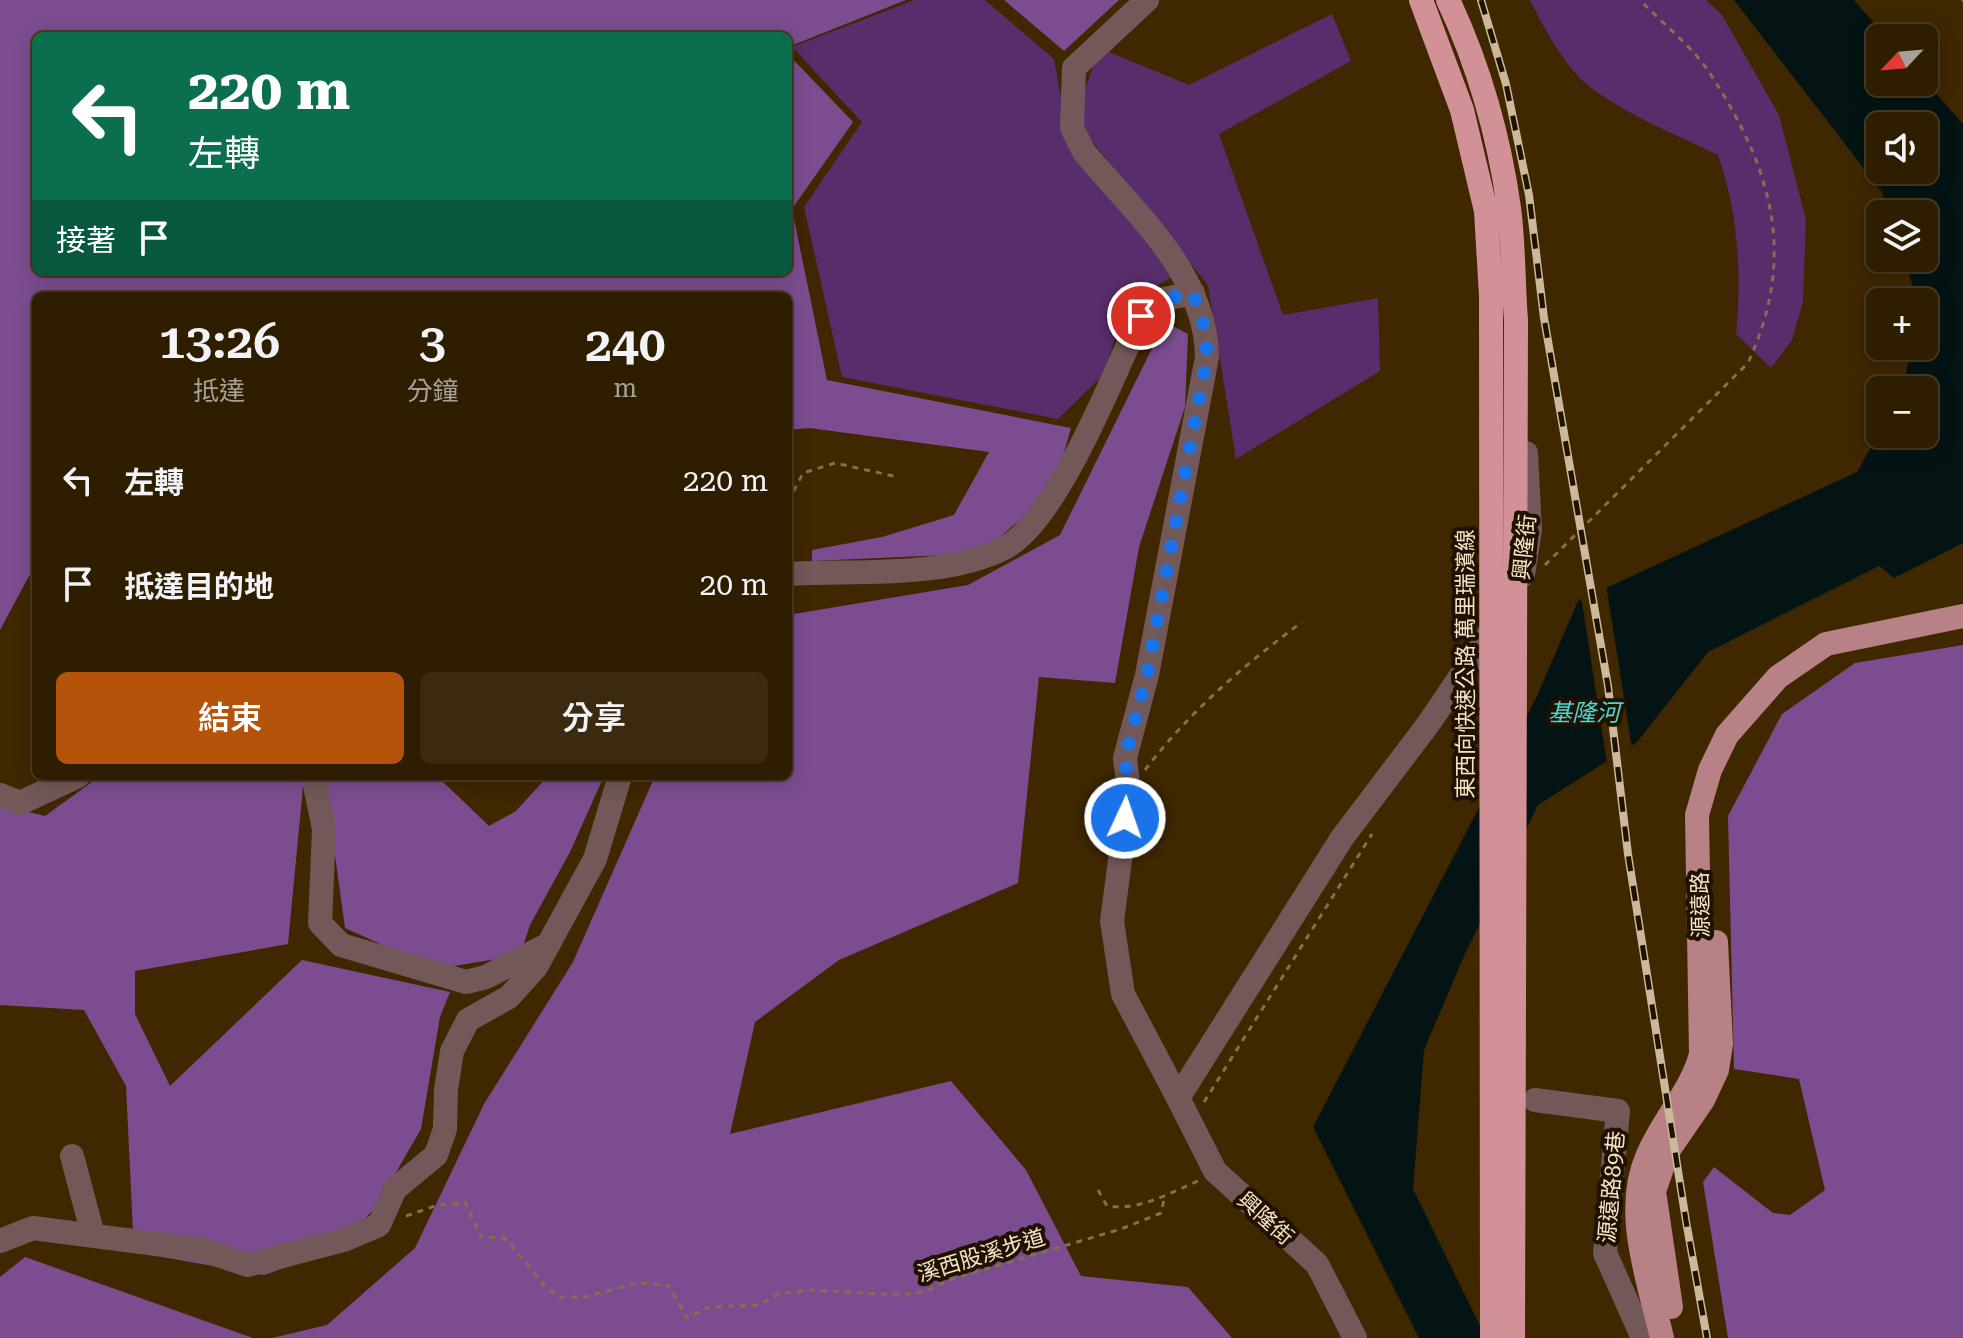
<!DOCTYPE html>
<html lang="zh-TW">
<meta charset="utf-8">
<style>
:root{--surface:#2f1d00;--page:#3b2a0f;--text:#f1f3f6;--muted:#a7a299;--line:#4a3b22;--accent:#b45309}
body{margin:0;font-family:"Roboto Serif","Noto Sans TC",serif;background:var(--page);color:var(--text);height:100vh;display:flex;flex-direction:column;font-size:30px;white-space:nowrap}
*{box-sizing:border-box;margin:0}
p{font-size:26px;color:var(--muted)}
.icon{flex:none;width:44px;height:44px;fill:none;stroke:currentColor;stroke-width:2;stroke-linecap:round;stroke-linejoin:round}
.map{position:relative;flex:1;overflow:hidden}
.sheet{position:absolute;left:32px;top:292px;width:760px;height:488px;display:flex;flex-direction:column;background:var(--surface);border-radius:12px;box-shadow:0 4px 20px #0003,0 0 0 2px var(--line)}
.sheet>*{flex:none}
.top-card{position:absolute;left:32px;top:32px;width:760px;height:244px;border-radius:12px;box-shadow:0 4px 20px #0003,0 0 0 2px var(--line);background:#0b6e4f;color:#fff;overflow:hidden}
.needle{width:52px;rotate:244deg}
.tools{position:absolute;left:1866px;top:24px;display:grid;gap:16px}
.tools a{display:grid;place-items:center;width:72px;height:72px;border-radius:12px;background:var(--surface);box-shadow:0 4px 20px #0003,0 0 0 2px var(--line);font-size:40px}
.pin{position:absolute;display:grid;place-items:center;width:68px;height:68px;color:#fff;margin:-34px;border:4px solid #fff;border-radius:50%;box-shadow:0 2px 8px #0007}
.me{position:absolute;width:88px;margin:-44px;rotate:3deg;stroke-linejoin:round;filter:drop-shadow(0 0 6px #0008)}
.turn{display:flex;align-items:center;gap:28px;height:168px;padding:0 24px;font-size:36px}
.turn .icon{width:104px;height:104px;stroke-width:2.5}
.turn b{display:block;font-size:56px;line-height:68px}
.then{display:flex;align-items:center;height:76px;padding:0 24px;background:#0003;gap:16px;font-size:30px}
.eta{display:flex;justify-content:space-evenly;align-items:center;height:136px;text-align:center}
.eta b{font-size:48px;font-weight:600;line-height:56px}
.action{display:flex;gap:16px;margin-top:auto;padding:16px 24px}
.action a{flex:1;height:92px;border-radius:12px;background:var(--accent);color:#fff;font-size:32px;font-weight:600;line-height:92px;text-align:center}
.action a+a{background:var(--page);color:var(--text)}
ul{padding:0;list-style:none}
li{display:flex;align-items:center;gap:24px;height:104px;padding:0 24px}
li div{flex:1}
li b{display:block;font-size:30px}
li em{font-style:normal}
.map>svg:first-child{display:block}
</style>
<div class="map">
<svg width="1963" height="1338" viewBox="0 0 1963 1338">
<rect width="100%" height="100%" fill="#3f2700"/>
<!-- green -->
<path fill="#582d6b" d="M914,0h71l69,59 16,90 107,125 -53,31 -19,68 -47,46 -216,-42 -38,-170 58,-85 -70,-75z
M1530,0h176l16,15 57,100 27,105 -3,82 -11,38 -21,28 -35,-34c6,-60 2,-122 -18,-179 -43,-21 -89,-39 -128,-68 -25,-19 -46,-59 -60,-87z
M1332,14l19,47 -132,73 64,181 95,-17 2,73 -144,88 -28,-174 -133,-165 24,-72 90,37z"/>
<!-- forest -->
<path fill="#7b4d90" d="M0,0h906l-118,47v-11h-752v236h752v-218l65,68 -61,87 35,171 244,48 -10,35 -33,50 -41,35 -42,7 -133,6v-11l70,-13 72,-22 35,-63 -180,-24 -21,2v-134h-752v280h-7l-29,54z
M1004,0h115l-55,51z
M1165,322l23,12 -3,73 -46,140 -24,136 -76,-6 -21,206 -179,77 -84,62 -25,112 221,-53 75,89 55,106 107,11 44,51h-960l55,-13 88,-77 69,-144 89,-142 82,-186h133v-161l180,-30 92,-50z
M1963,645v693h-235l-25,-156 11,-15 59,46 17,2 35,-25 -26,-111 -65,-10 -6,-253 54,-102 73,-51z
M100,776h204l-16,168 -153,27v43l35,72 132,-126 148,32 -10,25 -19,112 -45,78 -42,44 -70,24 -130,-23 -8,-166 -42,-76 -84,-5v-200l45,11z
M324,776h113l52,50 27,-15 32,-35h56l-34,76 -40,73 -10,30 -84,14 -91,-41z
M25,1257l228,81h-253v-61z"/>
<!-- water -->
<path fill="#041414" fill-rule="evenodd" d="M1734,0h120l33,38h-7v44l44,-2 39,44v419l-69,35 -15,-12 -171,86 -71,90 -99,63 -74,151 -40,94 -11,139 73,149h-67l-106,-211 224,-431 41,-95 279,-129 23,-41v3h44v-44h-22l10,-44h12v-44h-6l-14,-44h20v-44h-35l-7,-22zM1880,126h44v44h-44z"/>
<!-- pier -->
<path fill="#3f2700" d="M1606,584l26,165 -25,14 -26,-167z"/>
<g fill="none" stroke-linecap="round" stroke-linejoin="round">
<!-- path -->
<path stroke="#856f4d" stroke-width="3" stroke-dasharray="6 6" stroke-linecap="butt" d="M1962,0l1,1
M788,502l15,-29 32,-10 63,14
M1545,565l203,-202c49,-106 25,-193 -37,-288 -17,-27 -48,-51 -71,-75
M1145,770c44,-58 99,-105 157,-148
M1204,1102l168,-268
M1098,1190l9,16c33,5 62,-13 91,-25
M406,1216l29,-10 30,-4 16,35 24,1 41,49 13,10h25l55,-14 30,3 18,32 22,-11 50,-2 20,-11 30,-4 90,5 26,-3 24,-12 172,-51 40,-16 4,-18"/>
<!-- minor -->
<path stroke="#735859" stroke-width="24" d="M1147,0l-73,68 -2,60 12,24c50,60 122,121 123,205l-60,318 -22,83 4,34 -17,129 11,73 55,104
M788,574c67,-4 157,5 218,-27 52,-28 109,-176 135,-231l14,-15 38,-8
M1523,575l7,-45 -4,-77
M313,776l11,53 -4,94 21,22 125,37 20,-5 63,-33
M0,795l20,8 58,-27
M1535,1100l83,11 -13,142 38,85
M72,1156l21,79
M0,1241l33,-13 170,22 45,15 96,-25 35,-15 16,-36 41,-34 9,-26 1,-39 6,-39 16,-31 41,-23 27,-30 59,-108 25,-83
M1355,1338l-38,-74 -102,-93 -37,-73 164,-260 87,-115 69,-102"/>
<!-- major -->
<path stroke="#b78185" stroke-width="24" d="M1671,1307l-17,-116 14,-40 35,-51 14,-30 4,-26 -5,-102
M1662,1338c-13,-56 -39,-126 -15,-181 15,-37 44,-65 54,-103l-4,-239 13,-45 17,-35 51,-58 48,-33 137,-28"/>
<!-- highway -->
<path stroke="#d29196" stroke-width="24" d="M1421,0l41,110 24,101 5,85 1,1042
M1448,0c31,66 51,136 61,208 5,37 4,75 7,112l-3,1018"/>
<defs>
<path id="rail" d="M1481,0l25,84 23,111 15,123 64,368 20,168 58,367 21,117"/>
</defs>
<!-- rail casing -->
<use href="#rail" stroke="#ccb89b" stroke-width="8"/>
<!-- rail -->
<use href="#rail" stroke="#1f1201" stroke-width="5" stroke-dasharray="15" stroke-linecap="butt"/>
</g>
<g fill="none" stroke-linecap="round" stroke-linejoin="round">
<!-- route -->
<path stroke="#1a73e8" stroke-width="14" stroke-dasharray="0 25.2" d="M1125,818l4,-26 -4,-34 22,-83 60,-318 -2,-28 -12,-36 -38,8 -14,15"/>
</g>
<g text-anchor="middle" stroke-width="8" stroke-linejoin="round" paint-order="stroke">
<!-- street labels -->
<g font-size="22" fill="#f6e3c9" stroke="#1f1201">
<text transform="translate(1524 547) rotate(-84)" y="8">興隆街</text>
<text transform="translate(1465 664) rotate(-90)" y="8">東西向快速公路 萬里瑞濱線</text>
<text transform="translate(1700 905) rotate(-91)" y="8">源遠路</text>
<text transform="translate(1611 1187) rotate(-85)" y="8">源遠路89巷</text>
<text transform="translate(1266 1218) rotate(42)" y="8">興隆街</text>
<text transform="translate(981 1255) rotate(-17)" y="8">溪西股溪步道</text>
</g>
<!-- water labels -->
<g font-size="24" font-style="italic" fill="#4ed6d4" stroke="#1f1201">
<text x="1584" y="721">基隆河</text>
</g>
</g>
</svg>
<div class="tools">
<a><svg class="needle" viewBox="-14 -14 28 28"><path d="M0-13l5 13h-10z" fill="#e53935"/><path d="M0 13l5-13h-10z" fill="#a7a299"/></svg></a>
<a><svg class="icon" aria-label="sound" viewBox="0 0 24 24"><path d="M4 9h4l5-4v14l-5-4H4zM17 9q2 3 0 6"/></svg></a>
<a><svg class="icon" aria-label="layers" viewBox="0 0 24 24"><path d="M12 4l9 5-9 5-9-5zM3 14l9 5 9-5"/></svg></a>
<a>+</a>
<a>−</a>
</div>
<div class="pin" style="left:1141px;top:316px;background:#d93025"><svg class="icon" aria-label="arrive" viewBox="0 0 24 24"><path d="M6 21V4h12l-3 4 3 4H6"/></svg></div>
<svg class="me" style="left:1125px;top:818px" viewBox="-20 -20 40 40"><circle r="17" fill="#1a73e8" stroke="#fff" stroke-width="3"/><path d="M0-11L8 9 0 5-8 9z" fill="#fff"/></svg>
<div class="top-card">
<div class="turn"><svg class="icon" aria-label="left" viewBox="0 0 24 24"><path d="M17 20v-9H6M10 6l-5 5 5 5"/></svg><div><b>220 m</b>左轉</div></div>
<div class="then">接著<svg class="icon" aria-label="arrive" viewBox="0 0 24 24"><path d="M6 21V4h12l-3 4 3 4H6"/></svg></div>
</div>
<section class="sheet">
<div class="eta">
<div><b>13:26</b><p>抵達</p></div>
<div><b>3</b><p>分鐘</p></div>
<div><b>240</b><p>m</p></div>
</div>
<ul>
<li><svg class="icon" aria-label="left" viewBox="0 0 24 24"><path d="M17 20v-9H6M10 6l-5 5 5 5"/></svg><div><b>左轉</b></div><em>220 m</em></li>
<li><svg class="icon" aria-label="arrive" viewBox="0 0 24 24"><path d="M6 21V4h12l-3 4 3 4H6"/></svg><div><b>抵達目的地</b></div><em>20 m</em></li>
</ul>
<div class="action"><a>結束</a><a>分享</a></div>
</section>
</div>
